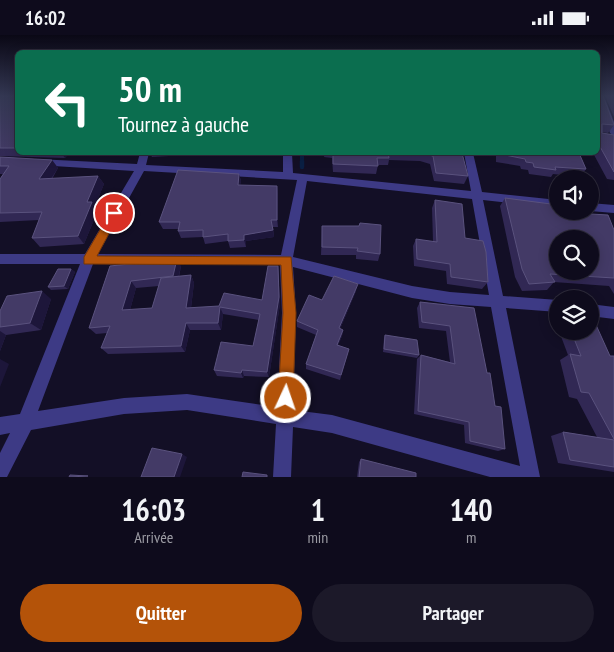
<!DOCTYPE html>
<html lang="fr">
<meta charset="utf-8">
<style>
:root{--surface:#0e0b1c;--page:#1c1929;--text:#f1f3f6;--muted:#9b9ba3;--line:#2e2b3b;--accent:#b45309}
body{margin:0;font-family:"PT Sans Narrow",sans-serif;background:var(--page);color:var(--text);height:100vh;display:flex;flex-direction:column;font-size:19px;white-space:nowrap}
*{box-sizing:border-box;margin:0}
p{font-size:16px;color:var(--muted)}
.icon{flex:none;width:28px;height:28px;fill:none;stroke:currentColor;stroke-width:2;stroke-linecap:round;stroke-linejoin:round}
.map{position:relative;height:442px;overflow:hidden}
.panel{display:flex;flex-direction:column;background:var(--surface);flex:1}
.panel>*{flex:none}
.hud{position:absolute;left:15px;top:15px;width:585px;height:105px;border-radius:8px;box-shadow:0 2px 12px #0003,0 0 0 1px var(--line);background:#0b6e4f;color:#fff;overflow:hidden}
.fabs{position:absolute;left:549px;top:135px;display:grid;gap:10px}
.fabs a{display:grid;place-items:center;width:50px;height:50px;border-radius:50%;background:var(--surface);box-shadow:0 2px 12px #0003,0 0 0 1px var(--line);font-size:25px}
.pin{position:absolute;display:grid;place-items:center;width:42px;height:42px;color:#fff;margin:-21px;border:2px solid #fff;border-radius:50%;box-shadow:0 1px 5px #0007}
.me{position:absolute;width:55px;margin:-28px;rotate:3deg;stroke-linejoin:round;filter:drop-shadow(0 0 4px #0008)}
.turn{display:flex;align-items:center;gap:18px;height:105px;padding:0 20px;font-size:22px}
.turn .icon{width:65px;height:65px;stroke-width:2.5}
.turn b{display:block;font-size:35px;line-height:42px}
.eta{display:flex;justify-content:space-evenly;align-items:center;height:85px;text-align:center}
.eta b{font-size:30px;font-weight:800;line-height:35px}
.primary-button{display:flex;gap:10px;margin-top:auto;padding:10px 20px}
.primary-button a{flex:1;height:58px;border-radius:30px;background:var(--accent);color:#fff;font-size:20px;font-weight:800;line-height:58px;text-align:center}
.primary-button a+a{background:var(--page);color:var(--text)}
.status{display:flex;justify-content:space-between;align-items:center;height:35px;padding:0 25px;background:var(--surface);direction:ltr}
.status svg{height:14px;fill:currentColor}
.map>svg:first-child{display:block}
</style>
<div class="status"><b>16:02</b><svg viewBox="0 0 49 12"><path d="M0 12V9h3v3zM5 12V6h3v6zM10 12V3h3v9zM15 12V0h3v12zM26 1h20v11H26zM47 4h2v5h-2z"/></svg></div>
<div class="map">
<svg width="614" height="442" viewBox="0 0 614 442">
<rect width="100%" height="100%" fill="#130f26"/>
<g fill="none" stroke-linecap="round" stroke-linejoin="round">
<!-- stream-far1 -->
<path stroke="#0a1f44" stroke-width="4" d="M302,118v10"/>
<!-- stream -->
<path stroke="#0a1f44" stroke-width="4.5" d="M302,126v6"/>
<!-- minor -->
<path fill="#3d3a85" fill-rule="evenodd" d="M598,61h6l10,26v14l-4,-3z
M140,118h9l-3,12 137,7v-19h9l1,20 178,18 -7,-38h9l9,39 76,8v8l-75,-8 20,96 55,4v12l-52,-4 34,169h-50l-158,-44 -39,-6 -2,50h-18l3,-53 -89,-14 -63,4 -93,16 -24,47h-7v-24l10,-20 -10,2v-18l20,-3 60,-150h-80v-10h85l49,-83 -97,-6 -5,-3 5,-3 100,5zM144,136l153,9 -16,75 -183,-1zM307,146l165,18 17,96 -39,-3 -38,-6 -119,-29zM93,229l187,1 2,48 -5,94 -90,-13 -63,4 -86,13zM293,232l119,31 38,6 41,3 29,159 -188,-51 -39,-5 3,-97z
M590,168l24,2v8l-24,-2z
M590,269l24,3v12l-24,-3z"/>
</g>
<!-- wall -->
<path fill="#312854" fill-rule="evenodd" d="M0,61h18v57h55h-4l-4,5 -65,-2z
M598,61l16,29 -6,8 -6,-1v1l12,2v45l-7,-1 -14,-26h5z
M605,61h9v21z
M150,118h20l-1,3 -17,1z
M325,118h137l6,23 -4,8 -30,-3 -4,-17 -10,-3 -31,-1 -1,5h-10l-2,9 -43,-2 -1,-14 -8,-1z
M478,118h101l7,16 -6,8 -27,-3 -2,3 -22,-3 -1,-4 -7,-1 -1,-3 -24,-4v-6z
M0,122l52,3 6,8 -6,11 46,-3 6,8 -9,22 3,4 -14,34 -44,3 -8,-9 7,-18 -39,2v-43l3,-5h-3z
M239,139l2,7 -1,4 37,1 1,41h-5l1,10 -28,4v6l-16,1 -2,-7 -23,3 -2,-7 -22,1 -3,-7v-2h-15l-4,-7z
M505,163l109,32v64l-5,-8 -55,-4 -7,8 -25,1 -7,-14 -15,-71z
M435,165l30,38 23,44 -6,7 -35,-5 -1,-13 -32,-5 -1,-20 3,-7 17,3 -1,-34z
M322,191h37l21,28 -2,7 -22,-2v-4h-35z
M110,231h71l-2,11 12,-2 3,8 -3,25 28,-2 43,-6 16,-34 2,38 -11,73 -25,-1 -1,2 -26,-2 -3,-6 39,-24 6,-26 -36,-6 -2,16h-31l-5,22 -77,2 -7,-6 6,-15 -11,1 -7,-6zM159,251l-7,22 -22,2 6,-22z
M71,234l4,3 -7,17 -17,1 -3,-3z
M356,256l-16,38 3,1 -1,6 -4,9 11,4 -9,31 -34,-11v-5l10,-29 -19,-8v-6l25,-21z
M51,264l-10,31 -35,5 -6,16v-40z
M420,267l54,6 13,65 18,76 -7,2 -33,-8 -1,-18 -50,-11 3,-55 4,-4 29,7 -4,-31 -27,-3 -2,-20z
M558,284v9l-3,-7z
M559,296h31l20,25h4v116l-56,-9 -7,-27 12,-4 34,5 -20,-38 -8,-2 -9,-37 8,-5z
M385,300l34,20 -2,3 -34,-6 1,-14z
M361,424l55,18h-59l2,-15z"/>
<!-- shaded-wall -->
<path fill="#1d163a" d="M61,118h8l-4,5z
M52,125l6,8 -13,20 -6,-9z
M239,139l2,7 -2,11 -1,-7z
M98,141l6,8 -9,22 3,4 -14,34 -6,-8 9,-34z
M277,151l1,7v34l-1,-7z
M273,195l1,7 -28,4v6l-2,-7v-5z
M177,224l4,7 -4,17 -4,-7z
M278,231l2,38 -11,73 -2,-5z
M71,234l4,3 -7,17 -4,-3z
M191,240l3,8 -4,32 -4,-7z
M131,246l5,7 -8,29 -6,-7z
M358,249l-2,7 -18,43 1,-6z
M42,256l9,8 -10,31 -11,-7z
M220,272l3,7 -2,16 -3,-7z
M186,288l4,7 -5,22 -4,-6z
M343,295l-1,6 -6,15 1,-6z
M0,296l6,4 -6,16z
M0,324l9,5 -9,23z
M242,335l2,6 -1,2 -2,-5z
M182,419l5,3 -7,20h-6z"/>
<!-- building -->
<path fill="#433a66" stroke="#5a527e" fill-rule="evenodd" d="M0,61h18v52h-18z
M598,61h5l11,29 -12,-1v9l12,2v37l-16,-29z
M333,118h55l1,5h-12l1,8 -45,-2z
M391,118h71l6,23 -32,-3 -3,-17 -10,-2z
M500,118h79l7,16 -31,-2 1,3 -22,-3 -1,-4 -7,-1 -1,-3 -25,-5z
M0,122l52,3 -13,19 59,-3 -11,26h5l-14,34 -46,2 10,-26 -42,1v-34l9,-13h-9z
M178,135l61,4 -1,11 39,1v34h-6l2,10 -29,5v5l-16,1v-7l-25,3v-7l-25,1 2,-9h-21z
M505,163l46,6 4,8 53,3 6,15v48l-64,-4 5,8 -26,2 -7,-15zM558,204h32v32h-32z
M435,165l27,4 3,34 18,3 3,11 2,30 -37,-5 -1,-13 -33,-5 -1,-20 21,3z
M360,188l21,2 -1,29 -23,-3 1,-3 -36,-1v-21h37z
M177,224l-4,17 -42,5 -9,29 30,-2 9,-30 30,-3 -5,33 33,-2 5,-13 38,7 6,-34h10l1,31 -12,75 -25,-2 -1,3 -27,-3 7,-28 32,4 7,-32 -40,-7 -2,16h-32l-5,23 -80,2 9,-22 -21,2 21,-62z
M58,234h13l-7,17 -16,1z
M334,241l24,8 -19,44 4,2 -6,15 12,4 -8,26 -35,-11 12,-34 -21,-9 12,-26 13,5z
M42,256l-12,32 -30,4v-16l7,-15z
M420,267l54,6 13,65h3l5,33 6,1 4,42 -35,-8 -1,-19 -51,-11 3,-56 34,9 -5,-38 -28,-4z
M590,281h2l18,40h4v83l-25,-46 -8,-1 -11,-38 11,2 -10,-25h19z
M385,300l32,5 2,15 -35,-6z
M563,397l51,8v27l-44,-7z
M152,413l30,6 -8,23h-33z
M361,424l55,14v4h-57z
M243,437l24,3v2h-25z
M70,440l18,1 -19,1z"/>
<!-- sky -->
<linearGradient id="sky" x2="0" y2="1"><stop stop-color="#0a0815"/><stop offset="0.5" stop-color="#333752"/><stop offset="1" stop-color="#333752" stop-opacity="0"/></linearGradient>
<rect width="614" height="122" fill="url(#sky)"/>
<!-- route -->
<path fill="#b45309" stroke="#753606" d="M114,175l6,3 -23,43 194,1 5,56 -3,85 -2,6 -5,2 -6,-2 -2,-6 5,-85 -2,-48 -197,-1v-7l27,-46z"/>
</svg>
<div class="fabs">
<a><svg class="icon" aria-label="sound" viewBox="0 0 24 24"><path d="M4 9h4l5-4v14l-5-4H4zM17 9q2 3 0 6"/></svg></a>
<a><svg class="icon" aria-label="search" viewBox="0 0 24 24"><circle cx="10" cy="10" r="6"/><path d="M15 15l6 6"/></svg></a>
<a><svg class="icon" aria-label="layers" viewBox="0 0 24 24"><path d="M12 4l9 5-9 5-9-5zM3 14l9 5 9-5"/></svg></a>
</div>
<div class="pin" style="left:114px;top:178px;background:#d93025"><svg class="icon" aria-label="arrive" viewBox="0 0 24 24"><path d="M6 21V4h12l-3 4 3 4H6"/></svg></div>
<svg class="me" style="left:286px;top:363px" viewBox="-20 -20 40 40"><circle r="17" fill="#b45309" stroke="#fff" stroke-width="3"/><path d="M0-11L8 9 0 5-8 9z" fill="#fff"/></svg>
<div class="hud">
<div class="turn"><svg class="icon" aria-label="left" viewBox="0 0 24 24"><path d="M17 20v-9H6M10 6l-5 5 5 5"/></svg><div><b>50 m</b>Tournez à gauche</div></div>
</div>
</div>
<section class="panel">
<div class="eta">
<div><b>16:03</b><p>Arrivée</p></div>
<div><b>1</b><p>min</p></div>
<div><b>140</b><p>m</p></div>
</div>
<div class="primary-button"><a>Quitter</a><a>Partager</a></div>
</section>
